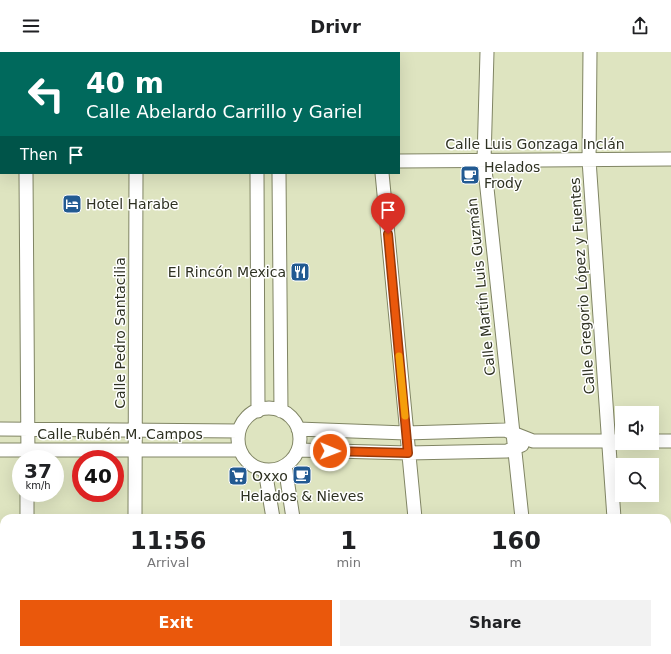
<!DOCTYPE html>
<meta charset="utf-8">
<style>
:root{--surface:#fff;--page:#f2f2f2;--text:#202124;--muted:#757577;--accent:#ea580c}
body{margin:0;font-family:"DejaVu Sans",sans-serif;background:var(--page);color:var(--text);height:100vh;display:flex;flex-direction:column;font-size:15px;white-space:nowrap}
*{box-sizing:border-box;margin:0}
p{font-size:13px;color:var(--muted)}
.icon{flex:none;width:22px;height:22px;fill:none;stroke:currentColor;stroke-width:2;stroke-linecap:round;stroke-linejoin:round}
.map{position:relative;flex:1;overflow:hidden}
.details{position:absolute;left:0px;top:462px;width:671px;height:140px;display:flex;flex-direction:column;background:var(--surface);border-radius:12px 12px 0 0;box-shadow:0 4px 16px #0002}
.details>*{flex:none}
.top-card{position:absolute;left:0px;top:0px;width:400px;height:122px;box-shadow:0 4px 16px #0002;background:#00695c;color:#fff;overflow:hidden}
.buttons{position:absolute;left:615px;top:354px;display:grid;gap:8px}
.buttons a{display:grid;place-items:center;width:44px;height:44px;border-radius:0px;background:var(--surface);box-shadow:0 4px 16px #0002;font-size:20px}
.speed{position:absolute;left:12px;top:398px;display:flex;gap:8px;font-size:20px;font-weight:700;text-align:center}
.speed>*{display:grid;place-content:center;width:52px;height:52px;border-radius:50%;background:var(--surface);box-shadow:0 4px 16px #0002;line-height:1}
.speed small{font-size:10px;font-weight:400}
.speed .limit{border:6px solid #d22;background:#fff;color:#111}
.pin{position:absolute;display:grid;place-items:center;width:34px;height:34px;color:#fff;margin:-41px -17px;border-radius:50% 50% 50% 0;rotate:-45deg;box-shadow:0 0 4px #0007}
.pin .icon{rotate:45deg}
.me{position:absolute;width:44px;margin:-22px;rotate:91deg;stroke-linejoin:round;filter:drop-shadow(0 0 3px #0008)}
.turn{display:flex;align-items:center;gap:14px;height:84px;padding:0 20px;font-size:18px}
.turn .icon{width:52px;height:52px;stroke-width:2.5}
.turn b{display:block;font-size:28px;line-height:34px}
.then{display:flex;align-items:center;height:38px;padding:0 20px;background:#0003;gap:8px;font-size:15px}
.eta{display:flex;justify-content:space-evenly;align-items:center;height:68px;text-align:center}
.eta b{font-size:24px;font-weight:700;line-height:28px}
.primary-button{display:flex;gap:8px;margin-top:auto;padding:8px 20px}
.primary-button a{flex:1;height:46px;border-radius:0px;background:var(--accent);color:#fff;font-size:16px;font-weight:700;line-height:46px;text-align:center}
.primary-button a+a{background:var(--page);color:var(--text)}
header{display:flex;justify-content:space-between;align-items:center;height:52px;padding:0 20px;background:var(--surface);font-size:18px;font-weight:700}
.map>svg:first-child{display:block}
</style>
<header><svg class="icon" aria-label="menu" viewBox="0 0 24 24"><path d="M4 6h16M4 12h16M4 18h16"/></svg>Drivr<svg class="icon" aria-label="share" viewBox="0 0 24 24"><path d="M12 15V3M7 8l5-5 5 5M5 13v7h14v-7"/></svg></header>
<div class="map">
<svg width="671" height="602" viewBox="0 0 671 602">
<rect width="100%" height="100%" fill="#dee4c0"/>
<g fill="none" stroke-linecap="round" stroke-linejoin="round">
<defs>
<path id="minor" d="M26,0v1
M135,0v1
M278,0v1
M487,0l-3,108 38,358
M590,0l-1,108 25,358
M257,1v-1
M381,1v-1
M0,109h1
M399,109l272,-2
M26,121l2,286
M257,121l1,238
M279,121l2,238
M382,121l33,345
M238 387a31 31 0 1 1 62 0a31 31 0 1 1-62 0Z
M0,377l239,2
M298,377l108,4 99,-3 28,11h89
M652,389h19
M0,398h240
M298,398l110,3 99,-2 15,-6
M285,414l8,52
M265,418l8,48
M27,466v-25
M135,466l1,-345
M293,598l1,4
M312,598v4
M428,598v4
M536,598v4
M623,598v4
M25,602v-4
M134,602v-4"/>
</defs>
<!-- minor casing -->
<use href="#minor" stroke="#808564" stroke-width="15"/>
<!-- minor -->
<use href="#minor" stroke="#fff" stroke-width="13"/>
</g>
<g fill="none" stroke-linecap="round" stroke-linejoin="round">
<defs>
<path id="route" d="M330,399l78,2 -20,-219"/>
</defs>
<!-- route casing -->
<use href="#route" stroke="#983908" stroke-width="10"/>
<!-- route -->
<use href="#route" stroke="#ea580c" stroke-width="7"/>
<!-- slow -->
<path stroke="#f59e0b" stroke-width="7" d="M399,304l6,60"/>
</g>
<!-- icons -->
<defs>
<symbol id="cafe-square" viewBox="-11 -11 22 22"><rect x="-9" y="-9" width="18" height="18" rx="4" fill="#225a92" stroke="#fff"/><path d="M-5.5-4.5H6V0H3Q3 3.5 0 3.5H-2.5Q-5.5 3.5-5.5 0ZM3-3.2v2h1.7v-2ZM-6 4.5H4V6H-6Z" fill="#fff"/></symbol>
<symbol id="hotel-square" viewBox="-11 -11 22 22"><rect x="-9" y="-9" width="18" height="18" rx="4" fill="#225a92" stroke="#fff"/><path d="M-6-4.5h1.5V1H6V5H4.5V3h-9V5H-6ZM-4 0a1.8 1.8 0 1 1 3.6 0ZM.5 0V-2.5h3Q6-2.5 6 0Z" fill="#fff"/></symbol>
<symbol id="restaurant-square" viewBox="-11 -11 22 22"><rect x="-9" y="-9" width="18" height="18" rx="4" fill="#225a92" stroke="#fff"/><path d="M-5-6h1v4h1v-4h1v4h1v-4h1v5L-1.5 .5V6h-2V.5L-5-1ZM5-6V6H3V1.5H1.5Q1.5-4 5-6Z" fill="#fff"/></symbol>
<symbol id="supermarket-square" viewBox="-11 -11 22 22"><rect x="-9" y="-9" width="18" height="18" rx="4" fill="#225a92" stroke="#fff"/><path d="M-6-5.5h2.5l.6 2H6L4.5 2H-2.5L-4.4-4H-6ZM-1.5 3.2a1.3 1.3 0 1 0 .1 0ZM3 3.2a1.3 1.3 0 1 0 .1 0Z" fill="#fff"/></symbol>
</defs>
<g fill-rule="evenodd">
<use href="#cafe-square" x="459" y="112" width="22" height="22"/>
<use href="#hotel-square" x="61" y="141" width="22" height="22"/>
<use href="#restaurant-square" x="289" y="209" width="22" height="22"/>
<use href="#cafe-square" x="291" y="412" width="22" height="22"/>
<use href="#supermarket-square" x="227" y="413" width="22" height="22"/>
</g>
<g text-anchor="middle" stroke-width="3" stroke-linejoin="round" paint-order="stroke">
<!-- street labels -->
<g font-size="14" fill="#2e3122" stroke="#fff">
<text x="535" y="97">Calle Luis Gonzaga Inclán</text>
<text transform="translate(582 234) rotate(-94)" y="5">Calle Gregorio López y Fuentes</text>
<text transform="translate(481 235) rotate(-96)" y="5">Calle Martín Luis Guzmán</text>
<text transform="translate(120 281) rotate(-90)" y="5">Calle Pedro Santacilia</text>
<text x="120" y="387">Calle Rubén M. Campos</text>
</g>
<!-- poi labels -->
<g font-size="14" fill="#2e3122" stroke="#fff" text-anchor="start">
<text x="484" y="120">Helados<tspan x="484" dy="16">Frody</tspan></text>
<text x="86" y="157">Hotel Harabe</text>
<text x="286" y="225" text-anchor="end">El Rincón Mexica</text>
<text x="252" y="429">Oxxo</text>
<text x="302" y="449" text-anchor="middle">Helados &amp; Nieves</text>
</g>
</g>
</svg>
<div class="buttons">
<a><svg class="icon" aria-label="sound" viewBox="0 0 24 24"><path d="M4 9h4l5-4v14l-5-4H4zM17 9q2 3 0 6"/></svg></a>
<a><svg class="icon" aria-label="search" viewBox="0 0 24 24"><circle cx="10" cy="10" r="6"/><path d="M15 15l6 6"/></svg></a>
</div>
<div class="speed"><div>37<small>km/h</small></div><div class="limit">40</div></div>
<div class="pin" style="left:388px;top:182px;background:#d93025"><svg class="icon" aria-label="arrive" viewBox="0 0 24 24"><path d="M6 21V4h12l-3 4 3 4H6"/></svg></div>
<svg class="me" style="left:330px;top:399px" viewBox="-20 -20 40 40"><circle r="17" fill="#ea580c" stroke="#fff" stroke-width="3"/><path d="M0-11L8 9 0 5-8 9z" fill="#fff"/></svg>
<div class="top-card">
<div class="turn"><svg class="icon" aria-label="left" viewBox="0 0 24 24"><path d="M17 20v-9H6M10 6l-5 5 5 5"/></svg><div><b>40 m</b>Calle Abelardo Carrillo y Gariel</div></div>
<div class="then">Then<svg class="icon" aria-label="arrive" viewBox="0 0 24 24"><path d="M6 21V4h12l-3 4 3 4H6"/></svg></div>
</div>
<section class="details">
<div class="eta">
<div><b>11:56</b><p>Arrival</p></div>
<div><b>1</b><p>min</p></div>
<div><b>160</b><p>m</p></div>
</div>
<div class="primary-button"><a>Exit</a><a>Share</a></div>
</section>
</div>
